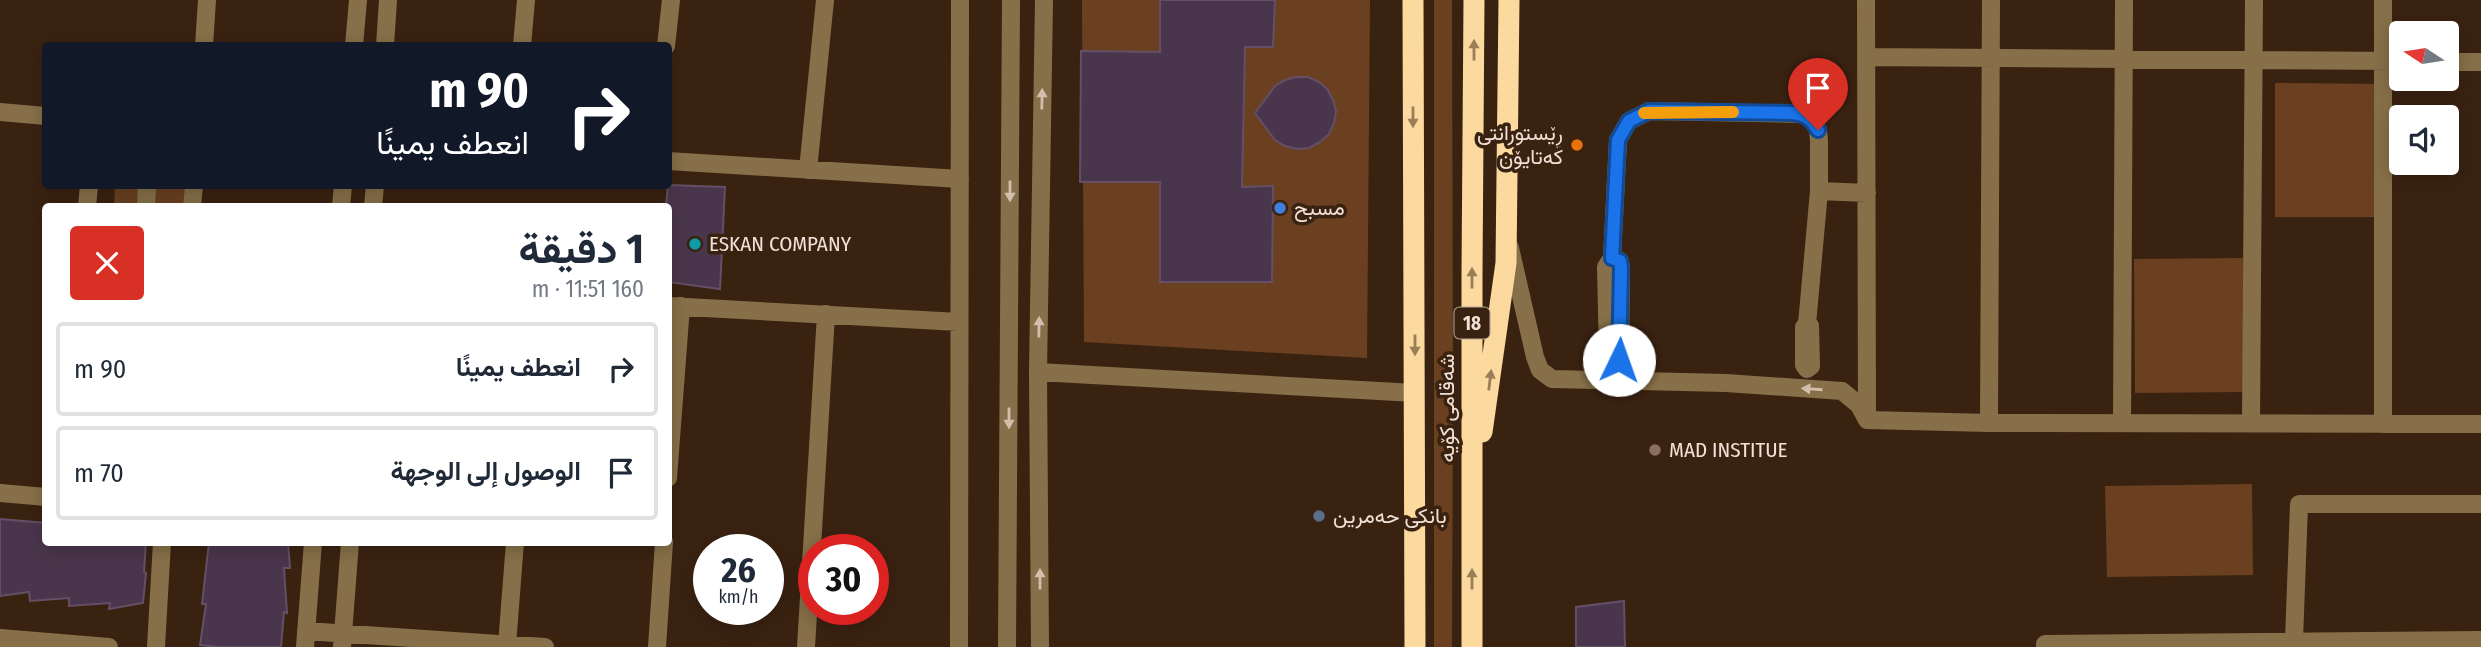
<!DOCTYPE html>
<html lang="ar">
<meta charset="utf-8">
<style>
:root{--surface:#fff;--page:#f2f2f3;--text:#1f2937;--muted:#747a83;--line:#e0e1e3}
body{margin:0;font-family:"Fira Sans Condensed",Vazirmatn,sans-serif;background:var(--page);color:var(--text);direction:rtl;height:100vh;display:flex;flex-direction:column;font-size:26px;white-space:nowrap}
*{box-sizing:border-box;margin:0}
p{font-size:23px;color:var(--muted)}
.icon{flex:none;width:38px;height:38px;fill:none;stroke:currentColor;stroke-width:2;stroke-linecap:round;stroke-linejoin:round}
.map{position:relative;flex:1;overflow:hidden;direction:ltr}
.details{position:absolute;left:42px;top:203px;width:630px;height:343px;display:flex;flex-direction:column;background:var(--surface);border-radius:7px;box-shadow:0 4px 18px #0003;direction:rtl}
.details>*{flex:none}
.banner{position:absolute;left:42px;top:42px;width:630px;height:147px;border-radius:7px;box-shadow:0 4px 18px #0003;direction:rtl;background:#111827;color:#fff;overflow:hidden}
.needle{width:46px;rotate:282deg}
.buttons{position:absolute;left:2389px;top:21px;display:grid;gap:14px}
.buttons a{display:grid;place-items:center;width:70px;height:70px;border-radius:7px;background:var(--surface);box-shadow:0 4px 18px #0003;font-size:35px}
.speed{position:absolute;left:693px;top:534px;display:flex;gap:14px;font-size:35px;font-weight:700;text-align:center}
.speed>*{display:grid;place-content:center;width:91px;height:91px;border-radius:50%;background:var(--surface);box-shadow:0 4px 18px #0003;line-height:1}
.speed small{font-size:18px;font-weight:400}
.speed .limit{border:10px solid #d22;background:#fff;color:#111}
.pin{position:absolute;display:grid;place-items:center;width:60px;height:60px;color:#fff;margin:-72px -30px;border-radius:50% 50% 50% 0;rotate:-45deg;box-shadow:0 0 7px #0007}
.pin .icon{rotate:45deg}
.me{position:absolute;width:77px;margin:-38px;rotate:3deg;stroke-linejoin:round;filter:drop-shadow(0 0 5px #0008)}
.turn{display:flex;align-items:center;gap:24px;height:147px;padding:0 28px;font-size:32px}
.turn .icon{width:91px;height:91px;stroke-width:2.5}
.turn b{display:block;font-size:49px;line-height:60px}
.round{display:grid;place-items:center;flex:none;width:74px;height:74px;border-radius:7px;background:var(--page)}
.head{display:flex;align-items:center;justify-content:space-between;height:119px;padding:0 28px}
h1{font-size:42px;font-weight:700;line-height:52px}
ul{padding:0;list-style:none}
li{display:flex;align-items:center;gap:21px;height:94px;margin:0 14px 10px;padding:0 14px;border:4px solid var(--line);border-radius:7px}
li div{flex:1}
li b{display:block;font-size:26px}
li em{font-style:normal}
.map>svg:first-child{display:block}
</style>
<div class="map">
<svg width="2481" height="647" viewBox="0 0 2481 647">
<rect width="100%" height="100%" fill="#3a2211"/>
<!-- green -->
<path fill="#6a4021" d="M1082,0h288l-3,358 -283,-16z
M1434,0h18l1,389 -1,258h-18z
M2275,83l110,1 -1,133h-109z
M115,186h70l-2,20h-69z
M2243,258v134l-108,1 -1,-134z
M2252,484l1,91 -146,2 -2,-91z"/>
<!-- building -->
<path fill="#4a364c" stroke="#644f66" stroke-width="2" d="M1160,0h115l-2,47h-28l-3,140 31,-1 -1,96h-112v-100h-80l1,-131 79,1z
M1296,77h12l11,5 8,7 6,11 3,11 -2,12 -5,11 -9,8 -11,6 -12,1 -12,-3 -10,-6 -20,-27 20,-27 10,-6z
M668,185l57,2 -5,102 -52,-7v-76h-2z
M0,519l46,4v19h100l-2,30 2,1 -3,30 -34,6 1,-6 -41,3v-8l-39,3 -1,-9 -29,4z
M209,542h79l2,26h-6l3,45 -3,-1 -3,35h-63l-18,-2 6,-41h-4z
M1624,601l1,46h-49v-40z"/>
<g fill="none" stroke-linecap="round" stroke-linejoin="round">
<!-- minor -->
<path stroke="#877049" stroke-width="18" d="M1866,0l1,420
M204,46l3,-46
M354,46l4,-46
M385,46l3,-46
M522,46l4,-46
M666,46l5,-46
M1867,57l534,4
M2446,62h35
M0,112l46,4
M668,161l292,18
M808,170l17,-170
M1819,191l48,2
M87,206l2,-20
M146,206l1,-20
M192,206l2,-20
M341,206l2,-20
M373,206l2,-20
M1510,248l25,109 5,13 12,9 174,4 116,8 17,14 8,15
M1612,258l6,-118 11,-19 20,-10 154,3 10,6 5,10 1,11v50l-12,133
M1612,258l8,3 1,7 -1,87 -1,5 -5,2 -4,-2 -2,-5 -2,-88z
M668,306l291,16
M1807,324l3,2 1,40 -4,3 -3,-4v-38z
M1038,372l377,21
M1867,420l122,3 492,1
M1989,423l2,-423
M2122,423l2,-423
M2251,423l3,-423
M2383,424v-424
M668,478l13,-172
M0,493l46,4
M306,631l239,16
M0,638l109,9
M2294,641l5,-137h182
M507,645l8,-103
M156,647l6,-105
M305,647l8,-105
M342,647l8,-105
M657,647l7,-105
M806,647l20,-333
M959,647l1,-647
M1007,647l4,-647
M1040,647l-2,-275 6,-372
M2045,647v-3l436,-4"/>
<!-- highway -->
<path stroke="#fbd99f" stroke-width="21" d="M1413,0l2,647
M1482,432l24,-169 3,-263
M1472,647v-373l2,-274"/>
</g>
<!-- one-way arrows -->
<defs><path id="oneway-solid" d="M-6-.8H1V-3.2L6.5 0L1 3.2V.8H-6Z" transform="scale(1.75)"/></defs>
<g fill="#9a7e58">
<use href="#oneway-solid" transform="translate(1474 50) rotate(-90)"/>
<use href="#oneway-solid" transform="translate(1413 117) rotate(90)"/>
<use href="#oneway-solid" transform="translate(1472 278) rotate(-90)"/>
<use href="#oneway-solid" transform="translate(1415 345) rotate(90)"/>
<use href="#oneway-solid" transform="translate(1490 380) rotate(-83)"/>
<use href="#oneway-solid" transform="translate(1472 579) rotate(-90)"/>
</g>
<g fill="#d1beac">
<use href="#oneway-solid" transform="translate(1042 99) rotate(-89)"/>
<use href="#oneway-solid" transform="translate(1010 191) rotate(90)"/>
<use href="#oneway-solid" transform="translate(1039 327) rotate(-89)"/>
<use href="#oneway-solid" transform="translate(1812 389) rotate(-176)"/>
<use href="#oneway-solid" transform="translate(1009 418) rotate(90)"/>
<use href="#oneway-solid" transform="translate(1040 579) rotate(-90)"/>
</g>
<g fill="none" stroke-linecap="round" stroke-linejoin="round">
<defs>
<path id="route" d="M1619,360l2,-92 -1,-7 -8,-3 6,-118 11,-19 20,-10 143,2c13,1 19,5 26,17"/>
</defs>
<!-- route casing -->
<use href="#route" stroke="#114b97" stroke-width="18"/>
<!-- route -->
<use href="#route" stroke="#1a73e8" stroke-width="12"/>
<!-- slow -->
<path stroke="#f59e0b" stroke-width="12" d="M1644,113l89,-1"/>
</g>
<!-- markers -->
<circle fill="#e8710a" stroke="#3a2211" stroke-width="2.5" cx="1577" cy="145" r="7"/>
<circle fill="#3f7fe0" stroke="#3a2211" stroke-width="2.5" cx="1280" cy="208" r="7"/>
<circle fill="#0f9aa8" stroke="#3a2211" stroke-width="2.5" cx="695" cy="244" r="7"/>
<circle fill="#8d6e63" stroke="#3a2211" stroke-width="2.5" cx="1655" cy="450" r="7"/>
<circle fill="#5c6f8a" stroke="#3a2211" stroke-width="2.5" cx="1319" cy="516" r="7"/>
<g text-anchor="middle" stroke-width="7" stroke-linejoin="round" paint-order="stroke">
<!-- shield labels -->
<rect fill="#3a2211" stroke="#baa79b" stroke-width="2" x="1454.5" y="307.5" width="35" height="31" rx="5"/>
<g font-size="19" font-weight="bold" fill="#f1e0d6">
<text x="1472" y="330">18</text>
</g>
<!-- poi labels -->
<g font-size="21" fill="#f1e0d6" stroke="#3a2211" text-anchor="start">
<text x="1563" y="140" text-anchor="end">ڕێستورانتی<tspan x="1563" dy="24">کەتایۆن</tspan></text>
<text x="1294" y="215">مسبح</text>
<text x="709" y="251">ESKAN COMPANY</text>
<text x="1669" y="457">MAD INSTITUE</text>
<text x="1333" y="523">بانكی حه‌مرین</text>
</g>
<!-- street labels -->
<g font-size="21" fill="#f1e0d6" stroke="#3a2211">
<text transform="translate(1447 408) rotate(-90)" y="7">شەقامی کۆیە</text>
</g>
</g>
</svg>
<div class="buttons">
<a><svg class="needle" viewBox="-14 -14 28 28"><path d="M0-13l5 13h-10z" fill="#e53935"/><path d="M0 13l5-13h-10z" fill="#747a83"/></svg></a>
<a><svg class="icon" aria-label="sound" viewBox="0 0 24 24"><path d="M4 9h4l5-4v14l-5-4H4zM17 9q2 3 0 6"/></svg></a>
</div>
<div class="speed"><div>26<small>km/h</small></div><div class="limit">30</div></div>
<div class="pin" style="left:1818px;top:130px;background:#d93025"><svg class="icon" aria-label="arrive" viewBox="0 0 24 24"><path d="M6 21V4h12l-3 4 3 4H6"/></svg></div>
<svg class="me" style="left:1619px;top:360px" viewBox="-20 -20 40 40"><circle r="19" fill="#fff"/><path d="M0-13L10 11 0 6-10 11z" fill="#1a73e8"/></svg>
<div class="banner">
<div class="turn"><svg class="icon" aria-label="right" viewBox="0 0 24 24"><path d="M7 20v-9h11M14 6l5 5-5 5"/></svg><div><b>90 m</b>انعطف يمينًا</div></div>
</div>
<section class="details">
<div class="head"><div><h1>1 دقيقة</h1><p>160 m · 11:51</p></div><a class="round" style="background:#d93025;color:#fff"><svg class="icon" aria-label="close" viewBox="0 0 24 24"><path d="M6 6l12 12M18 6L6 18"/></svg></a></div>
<ul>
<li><svg class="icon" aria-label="right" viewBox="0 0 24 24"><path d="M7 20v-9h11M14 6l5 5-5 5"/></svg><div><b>انعطف يمينًا</b></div><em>90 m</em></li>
<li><svg class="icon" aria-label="arrive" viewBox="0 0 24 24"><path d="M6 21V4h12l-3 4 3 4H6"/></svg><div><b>الوصول إلى الوجهة</b></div><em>70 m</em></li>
</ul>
</section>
</div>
